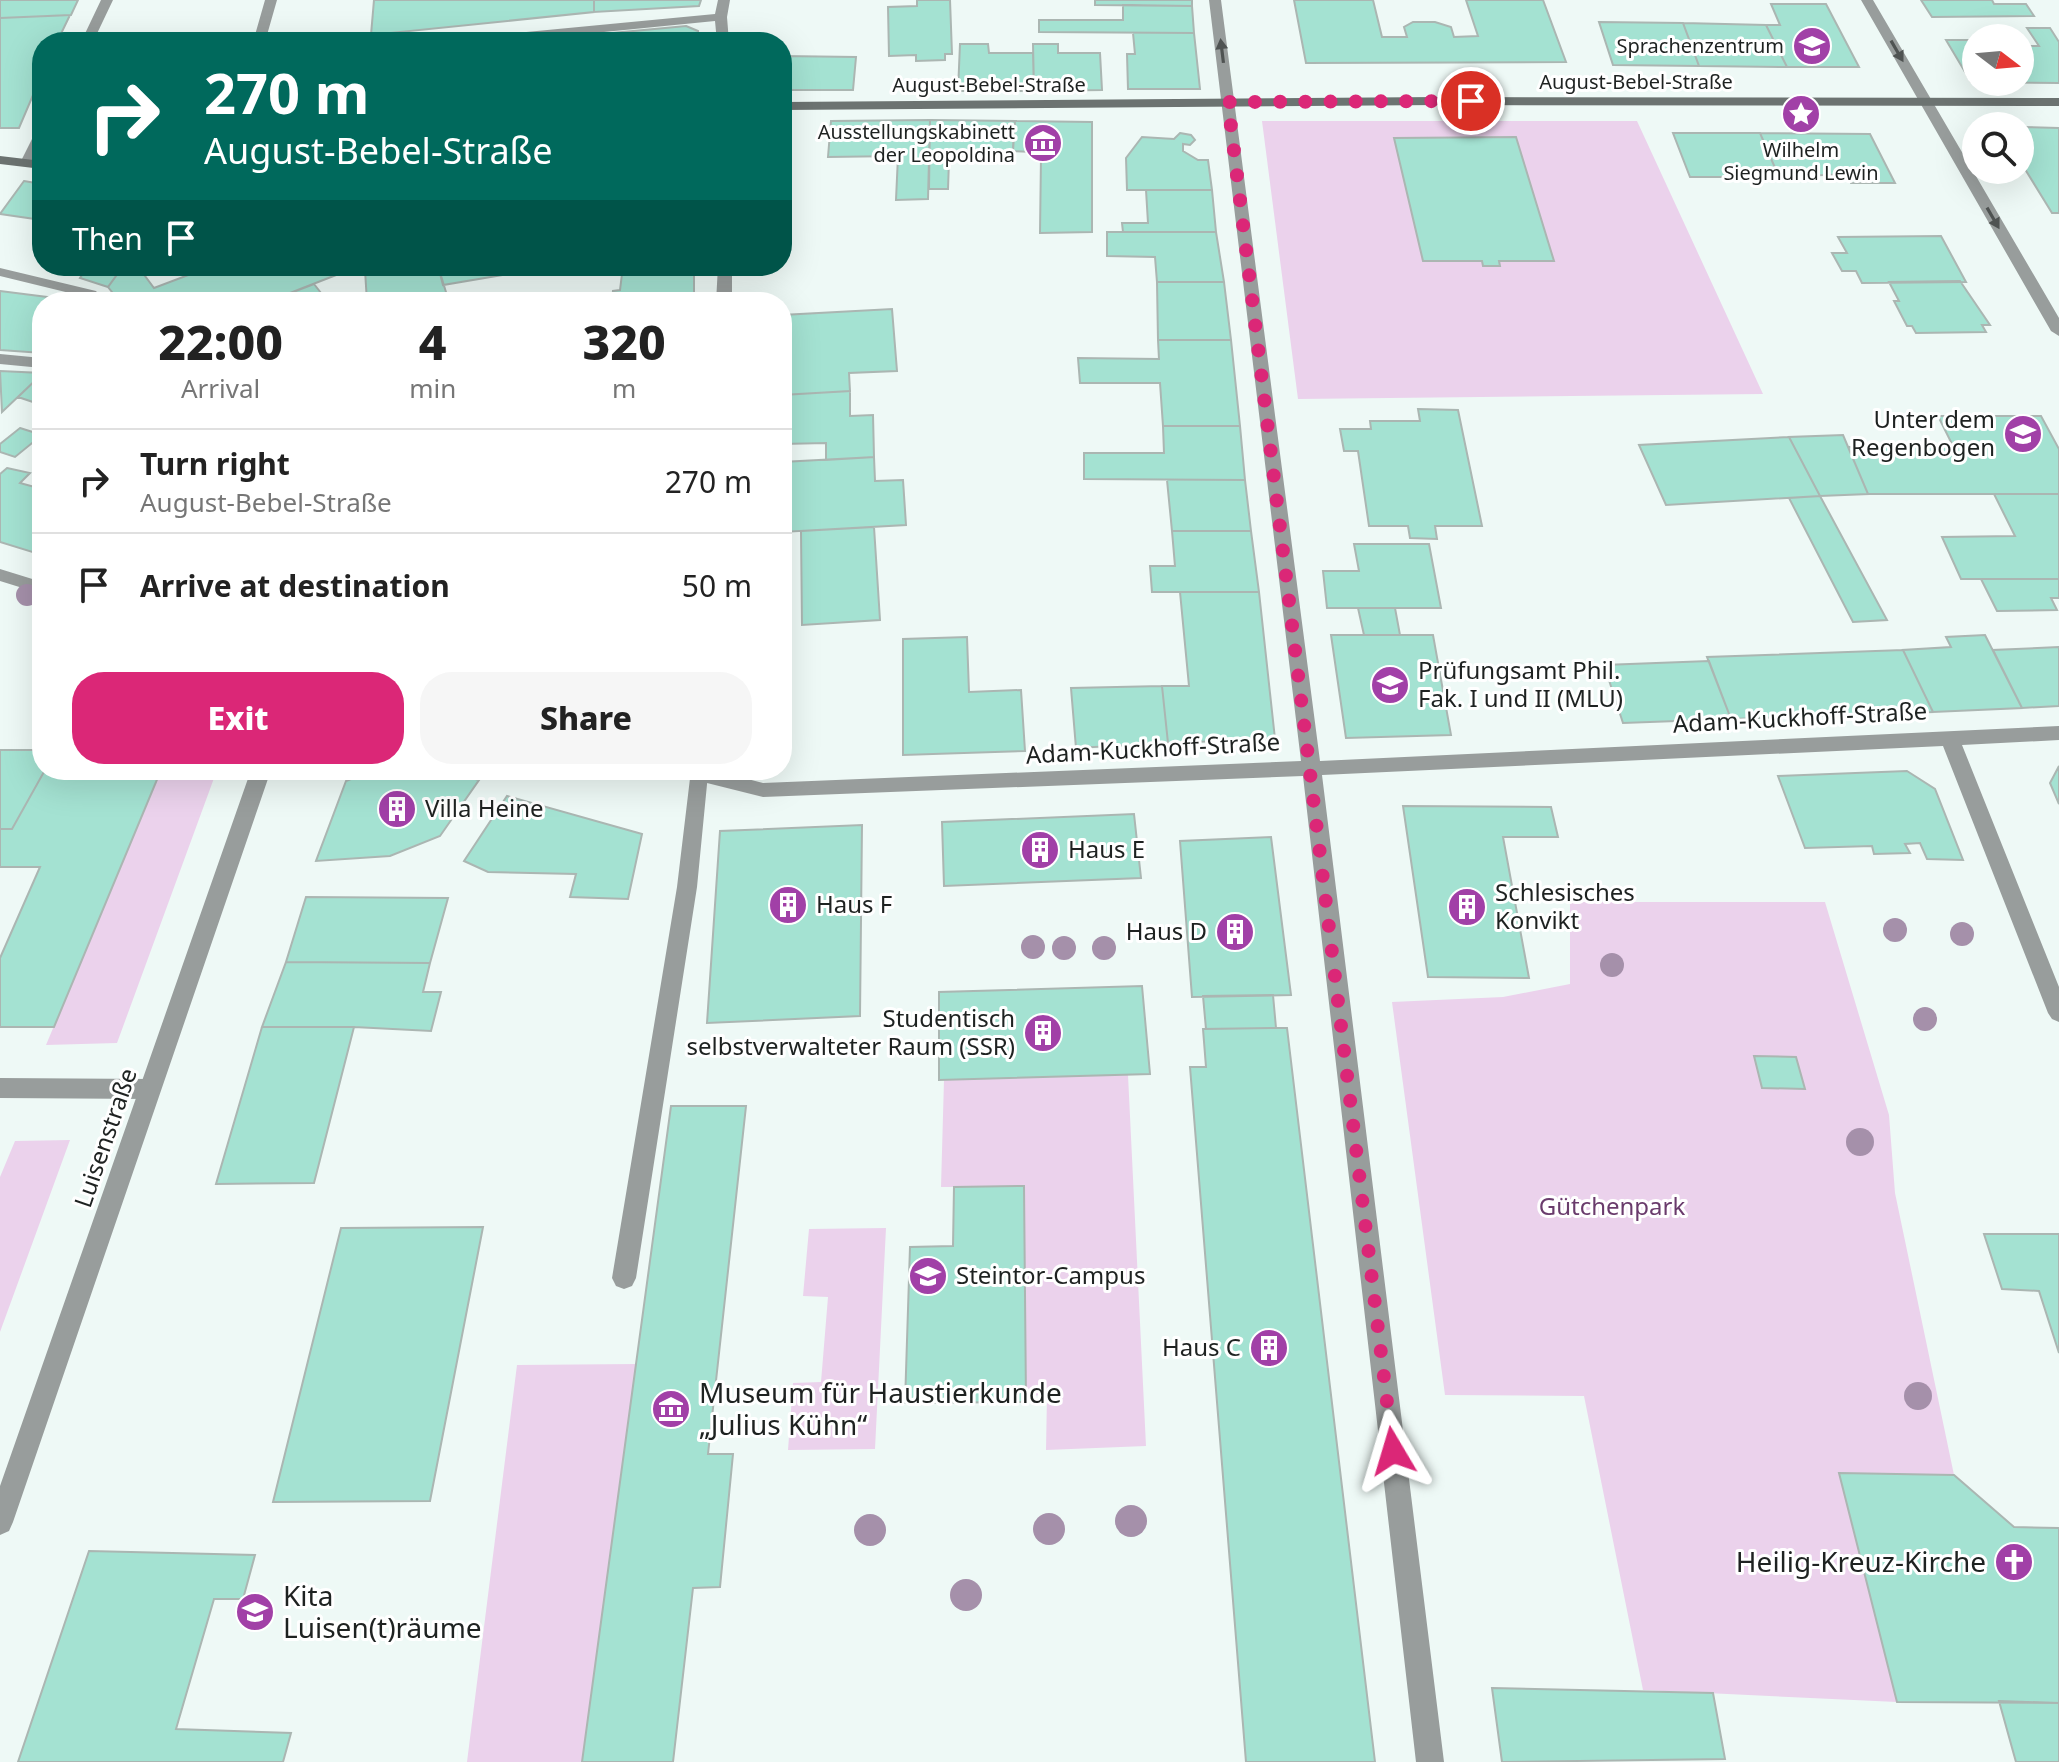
<!DOCTYPE html>
<meta charset="utf-8">
<style>
:root{--surface:#fff;--page:#f6f6f6;--text:#222;--muted:#767676;--line:#e0e0e0;--accent:#db2777}
body{margin:0;font-family:"Noto Sans",sans-serif;background:var(--page);color:var(--text);height:100vh;display:flex;flex-direction:column;font-size:30px;white-space:nowrap}
*{box-sizing:border-box;margin:0}
p{font-size:26px;color:var(--muted)}
.icon{flex:none;width:44px;height:44px;fill:none;stroke:currentColor;stroke-width:2;stroke-linecap:round;stroke-linejoin:round}
.map{position:relative;flex:1;overflow:hidden}
.drawer{position:absolute;left:32px;top:292px;width:760px;height:488px;display:flex;flex-direction:column;background:var(--surface);border-radius:32px;box-shadow:0 8px 32px #0002}
.drawer>*{flex:none}
.guide{position:absolute;left:32px;top:32px;width:760px;height:244px;border-radius:32px;box-shadow:0 8px 32px #0002;background:#00695c;color:#fff;overflow:hidden}
.needle{width:52px;rotate:106deg}
.fabs{position:absolute;left:1962px;top:24px;display:grid;gap:16px}
.fabs a{display:grid;place-items:center;width:72px;height:72px;border-radius:50%;background:var(--surface);box-shadow:0 8px 32px #0002;font-size:40px}
.pin{position:absolute;display:grid;place-items:center;width:68px;height:68px;color:#fff;margin:-34px;border:4px solid #fff;border-radius:50%;box-shadow:0 2px 8px #0007}
.me{position:absolute;width:88px;margin:-44px;rotate:353deg;stroke-linejoin:round;filter:drop-shadow(0 0 6px #0008)}
.turn{display:flex;align-items:center;gap:28px;height:168px;padding:0 40px;font-size:36px}
.turn .icon{width:104px;height:104px;stroke-width:2.5}
.turn b{display:block;font-size:56px;line-height:68px}
.then{display:flex;align-items:center;height:76px;padding:0 40px;background:#0003;gap:16px;font-size:30px}
.eta{display:flex;justify-content:space-evenly;align-items:center;height:136px;text-align:center}
.eta b{font-size:48px;font-weight:800;line-height:56px}
.cta{display:flex;gap:16px;margin-top:auto;padding:16px 40px}
.cta a{flex:1;height:92px;border-radius:32px;background:var(--accent);color:#fff;font-size:32px;font-weight:800;line-height:92px;text-align:center}
.cta a+a{background:var(--page);color:var(--text)}
ul{padding:0;list-style:none}
li{display:flex;align-items:center;gap:24px;height:104px;padding:0 40px;border-top:2px solid var(--line)}
li div{flex:1}
li b{display:block;font-size:30px}
li em{font-style:normal}
.map>svg:first-child{display:block}
</style>
<div class="map">
<svg width="2059" height="1762" viewBox="0 0 2059 1762">
<rect width="100%" height="100%" fill="#eef9f6"/>
<!-- green -->
<path fill="#ebd2ec" fill-rule="evenodd" d="M1262,121h375l126,273 -465,5z
M161,770h56l-100,273 -71,2z
M1570,902h255l64,213 6,78 59,282 -115,-2 58,229 -254,-12 -59,-294 -139,-1 -53,-393 111,-5 67,-13zM1755,1056l41,1 9,32 -42,-1z
M1128,1075l18,371 -100,4 1,-55 -22,1 -1,-209h-83l3,-107z
M70,1140l-70,192v-155l15,-36z
M886,1228l-11,221 -87,1 5,-67 28,-1 7,-85 -25,-1 6,-67z
M636,1364l-54,398h-115l50,-397z"/>
<!-- building -->
<path fill="#a4e2d2" stroke="#abb6b2" stroke-width="2" d="M0,0h78l-7,15 -71,3z
M374,0h220v12l-223,23z
M594,0h107l-2,6 -105,6z
M917,0h33l2,54h-7v6l-29,1v-6l-27,1 -1,-49 29,-1z
M1095,0h97v6l-97,-1z
M1294,0h79l9,37h25l-3,-10 9,-5h22l16,5 3,10 24,-1 -12,-36h77l23,62 -260,1z
M1921,0h71l2,4h32l8,12 -102,1z
M1771,4h55l33,63h-72l-21,-42h14z
M1123,5l69,1 2,27 -155,-1v-12h84z
M70,15l-13,27h-15v32l-23,54h-19v-110z
M1599,22l84,1 16,43 -86,-1z
M1683,23l83,2 21,42 -88,-1z
M686,26l12,5v11h-97l1,-8z
M2027,28h23l9,14v41l-88,-1 -25,-42h28l2,42h44v-36h19z
M1133,33h61l6,56h-72l-1,-35h8z
M591,36v6h-41v-3z
M960,44h28l1,9h44l1,38h-76z
M1033,44h25v9h42l2,37 -68,1z
M782,56l74,1 -3,33h-71z
M930,120l-2,79 -32,1 2,-44 -70,1 3,-36z
M930,120l85,1 -3,39h-63l-1,29h-19z
M1015,121l77,1v110l-52,1 1,-77 -7,-4 -21,-1z
M2020,127l39,1v85h-7l-32,-52z
M1180,133l11,2 4,5 -5,5 -7,-1v7l15,9h10l4,30h-85l-1,-32 16,-21 32,2z
M1673,133h87l19,44h-89z
M1760,133l110,1 25,49h-44l-4,-9 -68,3z
M1516,137l38,124h-55l1,5h-17l-1,-5h-59l-29,-123z
M24,181l18,3v36l-42,-6z
M1146,190h66l4,42h-93l-1,-9h26z
M1107,232h109l8,50h-67l-2,-25 -48,-1z
M1941,236l25,46 -104,1 -6,-12h-14l-10,-18h15l-9,-16z
M88,266h59l-5,6h-23l-11,15 -28,-9z
M212,266h137v4l-82,32h-147l-12,-15 11,-15h23l12,16z
M399,266h39l11,36h-82l-2,-32z
M438,266h118l-113,19z
M623,266h71v36h-82l1,-11 7,-1z
M1960,281l30,44h-8l4,7 -70,1 -4,-7h-5l-13,-25h5l-10,-19z
M1157,282h67l7,58h-73z
M314,284l14,18h-61z
M0,291l79,10 -37,1v51l-42,-3z
M892,309l5,62 -48,2 1,18 -68,4v-80z
M1158,340h73l9,86h-77l-3,-43h-80l-2,-25 81,1z
M0,371l42,2v1l-40,38z
M42,374v31l-24,-8z
M850,391v25l23,-1 1,42 -48,3v-17l-44,1v-49z
M1418,409l40,1 24,116h-47l2,13 -27,-1 -2,-12h-39l-11,-75h-14l-4,-22h31l-1,-8h50z
M1938,416h103l18,33v45h-191l-20,-47 105,-1z
M1163,426h77l5,54 -161,-1v-26h80z
M20,428l22,7 -27,22 -15,-5v-8z
M1843,435l25,59 -48,2 -31,-59z
M1789,437l31,59 -154,9 -27,-60z
M874,457l1,24 28,-1 3,45 -124,7v-70z
M7,468l23,5 -10,10 22,6v66l-42,-13v-68z
M1167,480h78l6,51h-79z
M1994,494h65v85h-98l-19,-42 73,-1z
M1820,496l67,124 -34,2 -64,-124z
M874,527l6,93 -78,5 -1,-94z
M1172,531h79l8,61h-107l-2,-26h25z
M1354,544h75l12,64h-114l-4,-37h36z
M1981,579h78v19h-8l6,12 -60,1z
M1180,592h79l16,147 -107,4 -6,-57h27z
M1358,608h37l5,27h-36z
M1331,635h102l18,100 -105,3z
M1985,635l37,73 -89,4 -30,-62 48,-3 -5,-10z
M967,637l2,55 52,-2 4,61 -122,4v-116z
M2059,647v59l-37,2 -29,-58z
M1903,650l30,62 -202,7 -24,-62z
M1709,661l22,58 -108,4 -19,-58z
M1162,686l6,57 -92,5 -5,-60z
M0,750h42v20h119l-107,257h-54v-69l40,-91h-40z
M0,750h42v20h3l-33,59h-12z
M2059,766v38l-9,-21z
M374,770h66l39,10 -39,56 -50,20 -74,5 30,-80z
M1907,771l28,18 28,71 -36,-1 -7,-16 -15,1 5,9 -36,1 -2,-8 -67,2 -27,-72z
M507,796l135,38 -14,65 -58,-2 6,-23 -88,-2 -24,-11z
M1403,806l148,1 7,30h-55l26,141 -101,-1z
M1134,814l7,64 -197,8 -2,-64z
M862,825l-2,191 -153,7 13,-192z
M1271,837l20,158 -99,2 -12,-156z
M306,897l142,1 -18,65 -144,-1z
M286,962l144,1 -7,29h18l-10,39 -77,-4h-92z
M1142,986l8,88 -211,6v-88z
M1273,995l3,33 -70,1 -3,-33z
M262,1027h92l-40,156 -98,1z
M1276,1028h11l88,734h-129l-56,-695h16l-3,-38z
M1754,1056l42,1 9,32 -43,-1z
M671,1106h75l-38,348h25l-13,133 -27,1 -20,174h-91z
M1024,1186l2,216 -121,1 5,-156 43,-1 1,-59z
M483,1227l-53,274 -157,1 68,-274z
M1984,1234h75v119l-20,-62 -37,-2z
M1839,1473l115,2 60,52 45,1v175l-162,-1z
M89,1551l166,4 -12,44h-29l-38,130 115,4 -8,29h-265z
M1492,1688l221,5 12,66 -223,3z
M1999,1701l60,2v59h-43z"/>
<g fill="none" stroke-linecap="round" stroke-linejoin="round">
<!-- lane -->
<path fill="#989d9c" fill-rule="evenodd" d="M691,770h14l3,4 -11,113 -61,391 -4,8 -8,3 -8,-3 -4,-8 65,-391z
M0,1078l150,1 8,3 3,7 -3,7 -8,3 -150,-1z"/>
<!-- street -->
<path fill="#989d9c" fill-rule="evenodd" d="M101,0h12l-20,42h-12z
M265,0h12l-12,42h-12z
M718,0h12l-3,17 2,25h-12l-2,-21 -213,21h-46l6,-4 253,-24z
M1209,0h12l99,761 739,-35v14l-97,5 97,242v35l-7,-3 -4,-6 -105,-267 -621,29 122,987h-28l-113,-986 -540,21 -80,-20 -7,-2 -3,-5h40l50,13 538,-22z
M1861,0h12l186,318v18l-8,-5z
M42,129v18l-8,16 -12,3 -2,-3 15,-30z
M718,266h14v36h-16z
M0,268l96,23 9,11h-16l-3,-5 -86,-21z
M0,354l42,4v10l-42,-4z
M0,569l42,13v12l-42,-13z
M251,770h20l-258,752 -4,9 -9,4v-49z"/>
<!-- secondary -->
<path fill="#6c7371" fill-rule="evenodd" d="M1440,97l619,1v8l-619,-1 -658,5v-8z
M0,156l42,5v8l-42,-5z"/>
</g>
<!-- trees -->
<g fill="#a590aa">
<circle cx="27" cy="595" r="11"/>
<circle cx="1895" cy="930" r="12"/>
<circle cx="1962" cy="934" r="12"/>
<circle cx="1033" cy="947" r="12"/>
<circle cx="1064" cy="948" r="12"/>
<circle cx="1104" cy="948" r="12"/>
<circle cx="1612" cy="965" r="12"/>
<circle cx="1925" cy="1019" r="12"/>
<circle cx="1860" cy="1142" r="14"/>
<circle cx="1918" cy="1396" r="14"/>
<circle cx="1131" cy="1521" r="16"/>
<circle cx="1049" cy="1529" r="16"/>
<circle cx="870" cy="1530" r="16"/>
<circle cx="966" cy="1595" r="16"/>
</g>
<!-- one-way arrows -->
<defs><path id="oneway-solid" d="M-6-.8H1V-3.2L6.5 0L1 3.2V.8H-6Z" transform="scale(2)"/></defs>
<g fill="#4f5352">
<use href="#oneway-solid" transform="translate(1222 51) rotate(-97)"/>
<use href="#oneway-solid" transform="translate(1897 51) rotate(60)"/>
<use href="#oneway-solid" transform="translate(1993 218) rotate(60)"/>
</g>
<g fill="none" stroke-linecap="round" stroke-linejoin="round">
<!-- route -->
<path stroke="#db2777" stroke-width="14" stroke-dasharray="0 25.2" d="M1393,1451l-165,-1349 243,-1"/>
</g>
<!-- icons -->
<defs>
<symbol id="university-disc" viewBox="-11 -11 22 22"><circle r="9.5" fill="#a140a7" stroke="#fff"/><path d="M0-5L7-2L0 1L-7-2ZM-4 1L0 2.5L4 1V4Q0 6-4 4Z" fill="#fff"/></symbol>
<symbol id="sight-disc" viewBox="-11 -11 22 22"><circle r="9.5" fill="#a140a7" stroke="#fff"/><path d="M0-6L1.8-2.2L6-1.7L2.9 1.2L3.7 5.4L0 3.3L-3.7 5.4L-2.9 1.2L-6-1.7L-1.8-2.2Z" fill="#fff"/></symbol>
<symbol id="museum-disc" viewBox="-11 -11 22 22"><circle r="9.5" fill="#a140a7" stroke="#fff"/><path d="M0-6L6-3V-2H-6V-3ZM-5-1h2V3h-2ZM-1-1h2V3h-2ZM3-1h2V3H3ZM-6 4H6V6H-6Z" fill="#fff"/></symbol>
<symbol id="school-disc" viewBox="-11 -11 22 22"><circle r="9.5" fill="#a140a7" stroke="#fff"/><path d="M0-5L7-2L0 1L-7-2ZM-4 1L0 2.5L4 1V4Q0 6-4 4Z" fill="#fff"/></symbol>
<symbol id="building-disc" viewBox="-11 -11 22 22"><circle r="9.5" fill="#a140a7" stroke="#fff"/><path d="M-4-6H4V6H1V3H-1V6H-4ZM-2.5-4.3h1.7v1.8h-1.7ZM.8-4.3h1.7v1.8H.8ZM-2.5-1h1.7V.8h-1.7ZM.8-1h1.7V.8H.8Z" fill="#fff"/></symbol>
<symbol id="church-disc" viewBox="-11 -11 22 22"><circle r="9.5" fill="#a140a7" stroke="#fff"/><path d="M-1.2-6h2.4v3.5h3.3v2.4h-3.3V6h-2.4V-.1h-3.3v-2.4h3.3Z" fill="#fff"/></symbol>
</defs>
<g fill-rule="evenodd">
<use href="#university-disc" x="1790" y="24" width="44" height="44"/>
<use href="#sight-disc" x="1779" y="92" width="44" height="44"/>
<use href="#museum-disc" x="1021" y="121" width="44" height="44"/>
<use href="#school-disc" x="2001" y="412" width="44" height="44"/>
<use href="#university-disc" x="1368" y="663" width="44" height="44"/>
<use href="#building-disc" x="375" y="787" width="44" height="44"/>
<use href="#building-disc" x="1018" y="828" width="44" height="44"/>
<use href="#building-disc" x="766" y="883" width="44" height="44"/>
<use href="#building-disc" x="1445" y="885" width="44" height="44"/>
<use href="#building-disc" x="1213" y="910" width="44" height="44"/>
<use href="#building-disc" x="1021" y="1011" width="44" height="44"/>
<use href="#university-disc" x="906" y="1254" width="44" height="44"/>
<use href="#building-disc" x="1247" y="1326" width="44" height="44"/>
<use href="#museum-disc" x="649" y="1387" width="44" height="44"/>
<use href="#church-disc" x="1992" y="1540" width="44" height="44"/>
<use href="#school-disc" x="233" y="1590" width="44" height="44"/>
</g>
<g text-anchor="middle" stroke-width="6" stroke-linejoin="round" paint-order="stroke">
<!-- far-poi labels -->
<g font-size="20" fill="#1e2221" stroke="#fff" text-anchor="end">
<text x="1784" y="53">Sprachenzentrum</text>
<text x="1015" y="139">Ausstellungskabinett<tspan x="1015" dy="23">der Leopoldina</tspan></text>
<text x="1801" y="157" text-anchor="middle">Wilhelm<tspan x="1801" dy="23">Siegmund Lewin</tspan></text>
</g>
<!-- far-street labels -->
<g font-size="20" fill="#1e2221" stroke="#fff">
<text x="1636" y="89">August-Bebel-Straße</text>
<text x="989" y="92">August-Bebel-Straße</text>
</g>
<!-- poi labels -->
<g font-size="24" fill="#1e2221" stroke="#fff" text-anchor="start">
<text x="1995" y="428" text-anchor="end">Unter dem<tspan x="1995" dy="28">Regenbogen</tspan></text>
<text x="1418" y="679">Prüfungsamt Phil.<tspan x="1418" dy="28">Fak. I und II (MLU)</tspan></text>
<text x="425" y="817">Villa Heine</text>
<text x="1068" y="858">Haus E</text>
<text x="1495" y="901">Schlesisches<tspan x="1495" dy="28">Konvikt</tspan></text>
<text x="816" y="913">Haus F</text>
<text x="1207" y="940" text-anchor="end">Haus D</text>
<text x="1015" y="1027" text-anchor="end">Studentisch<tspan x="1015" dy="28">selbstverwalteter Raum (SSR)</tspan></text>
<text x="956" y="1284">Steintor-Campus</text>
<text x="1241" y="1356" text-anchor="end">Haus C</text>
</g>
<!-- street labels -->
<g font-size="24" fill="#1e2221" stroke="#fff">
<text transform="translate(1800 718) rotate(-3)" y="8">Adam-Kuckhoff-Straße</text>
<text transform="translate(1153 749) rotate(-3)" y="8">Adam-Kuckhoff-Straße</text>
<text transform="translate(106 1138) rotate(-71)" y="8">Luisenstraße</text>
</g>
<!-- park labels -->
<g font-size="24" fill="#6a3b6c" stroke="#fff">
<text x="1612" y="1215">Gütchenpark</text>
</g>
<!-- near-poi labels -->
<g font-size="28" fill="#1e2221" stroke="#fff" text-anchor="start">
<text x="699" y="1403">Museum für Haustierkunde<tspan x="699" dy="32">„Julius Kühn“</tspan></text>
<text x="1986" y="1572" text-anchor="end">Heilig-Kreuz-Kirche</text>
<text x="283" y="1606">Kita<tspan x="283" dy="32">Luisen(t)räume</tspan></text>
</g>
</g>
</svg>
<div class="fabs">
<a><svg class="needle" viewBox="-14 -14 28 28"><path d="M0-13l5 13h-10z" fill="#e53935"/><path d="M0 13l5-13h-10z" fill="#767676"/></svg></a>
<a><svg class="icon" aria-label="search" viewBox="0 0 24 24"><circle cx="10" cy="10" r="6"/><path d="M15 15l6 6"/></svg></a>
</div>
<div class="pin" style="left:1471px;top:101px;background:#d93025"><svg class="icon" aria-label="arrive" viewBox="0 0 24 24"><path d="M6 21V4h12l-3 4 3 4H6"/></svg></div>
<svg class="me" style="left:1393px;top:1451px" viewBox="-20 -20 40 40"><path d="M0-17L14 15 0 8-14 15z" fill="#db2777" stroke="#fff" stroke-width="4"/></svg>
<div class="guide">
<div class="turn"><svg class="icon" aria-label="right" viewBox="0 0 24 24"><path d="M7 20v-9h11M14 6l5 5-5 5"/></svg><div><b>270 m</b>August-Bebel-Straße</div></div>
<div class="then">Then<svg class="icon" aria-label="arrive" viewBox="0 0 24 24"><path d="M6 21V4h12l-3 4 3 4H6"/></svg></div>
</div>
<section class="drawer">
<div class="eta">
<div><b>22:00</b><p>Arrival</p></div>
<div><b>4</b><p>min</p></div>
<div><b>320</b><p>m</p></div>
</div>
<ul>
<li><svg class="icon" aria-label="right" viewBox="0 0 24 24"><path d="M7 20v-9h11M14 6l5 5-5 5"/></svg><div><b>Turn right</b><p>August-Bebel-Straße</p></div><em>270 m</em></li>
<li><svg class="icon" aria-label="arrive" viewBox="0 0 24 24"><path d="M6 21V4h12l-3 4 3 4H6"/></svg><div><b>Arrive at destination</b></div><em>50 m</em></li>
</ul>
<div class="cta"><a>Exit</a><a>Share</a></div>
</section>
</div>
